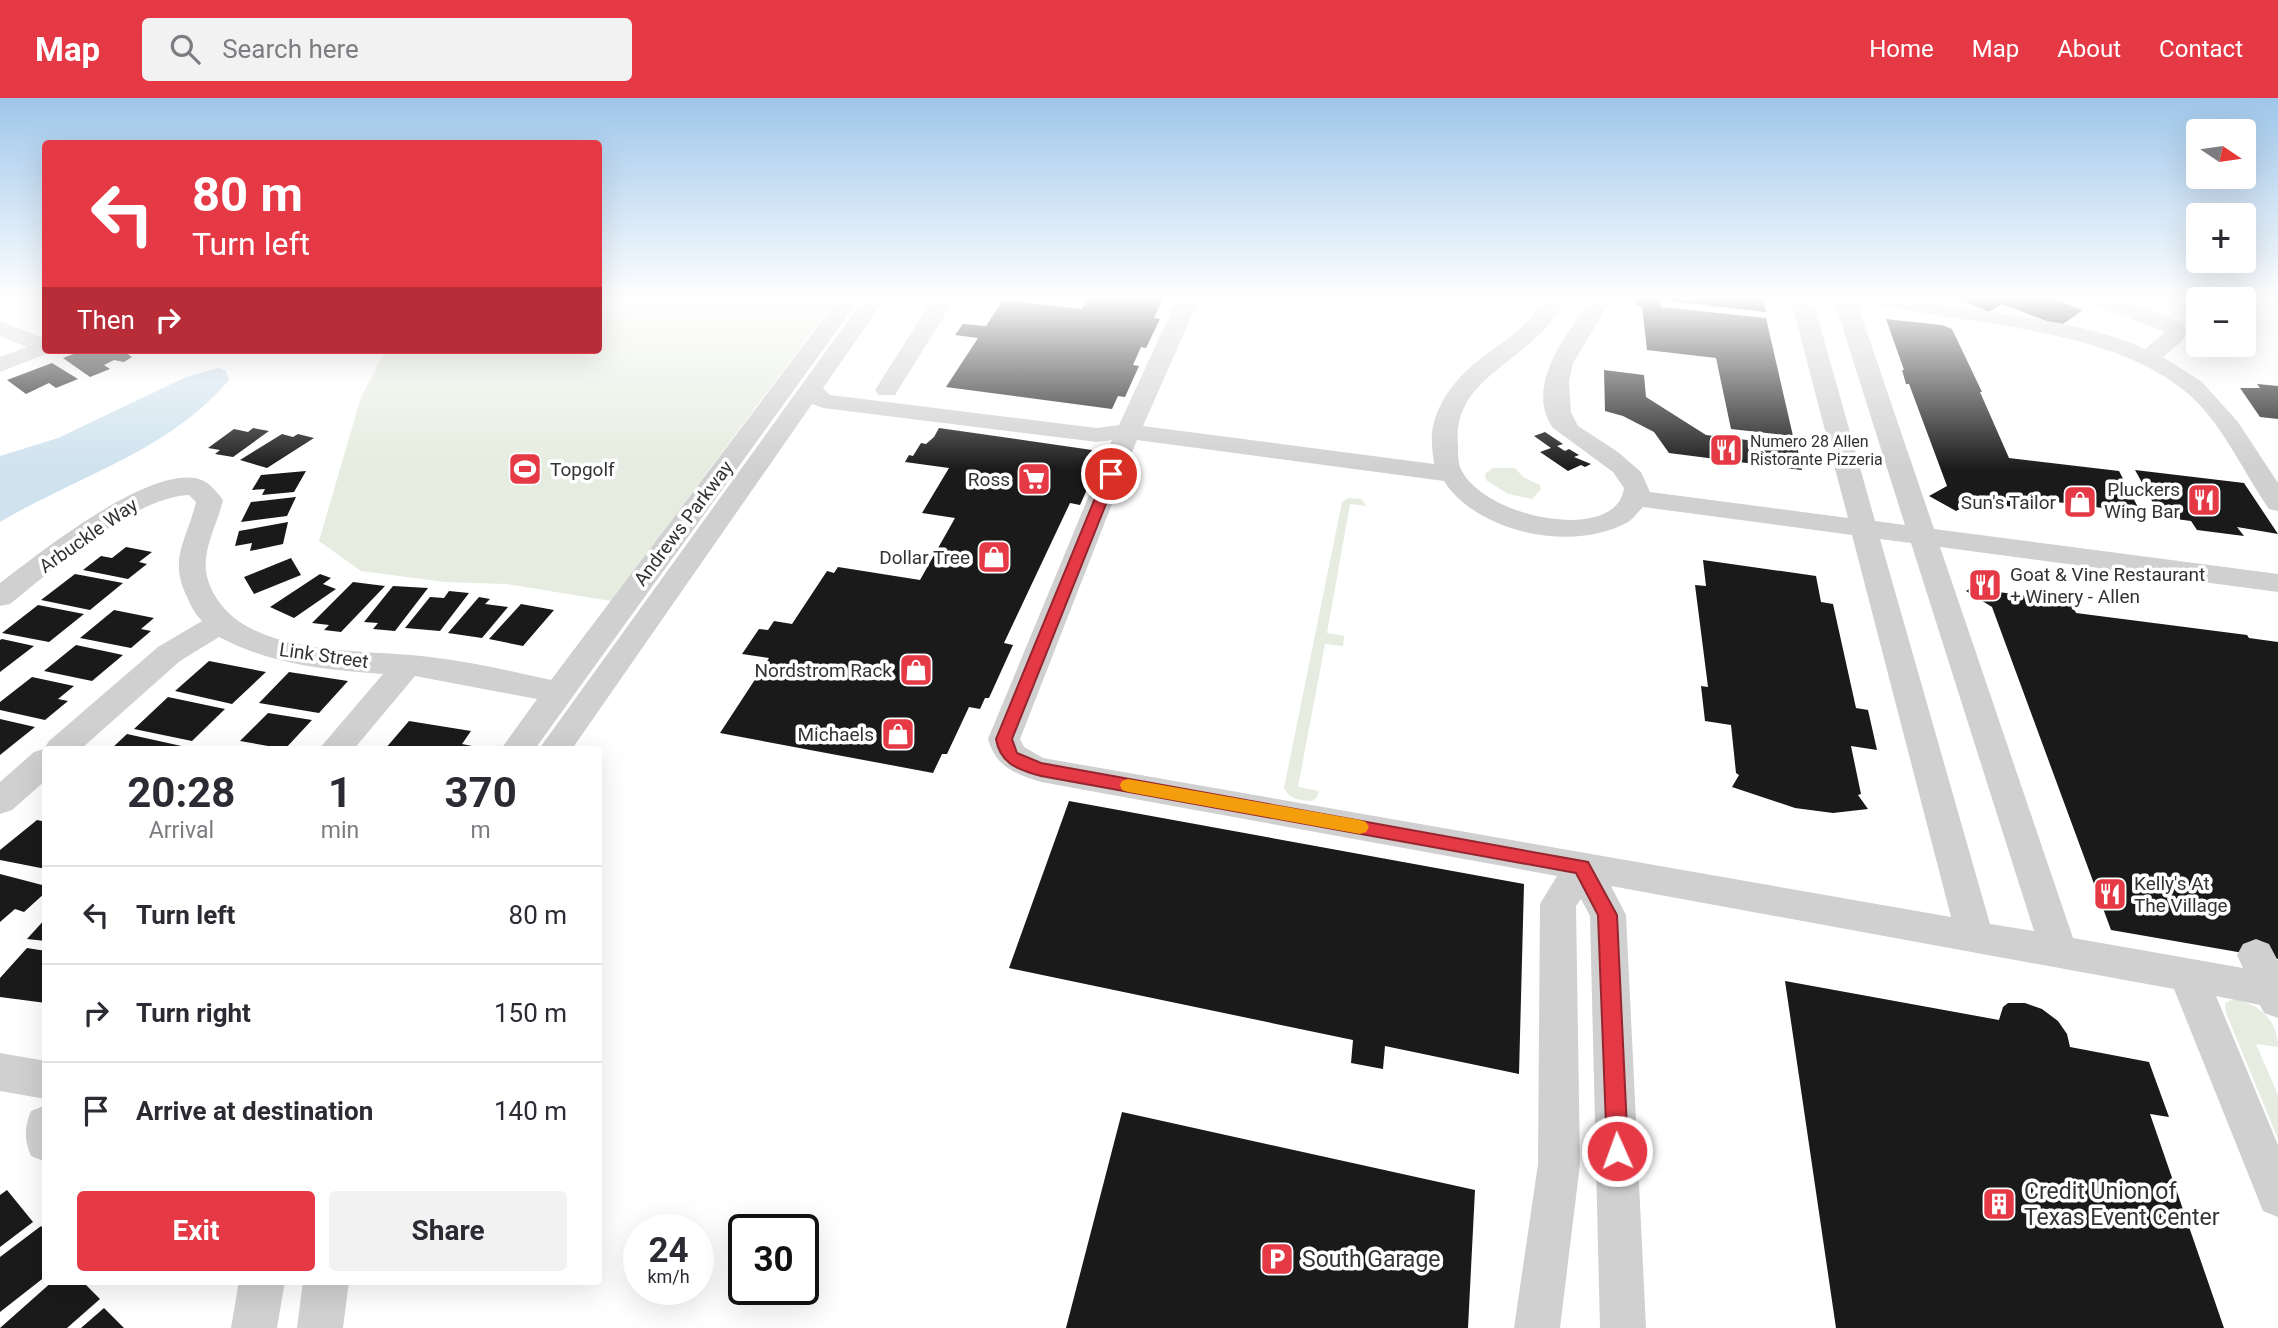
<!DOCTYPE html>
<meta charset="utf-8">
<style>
:root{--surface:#fff;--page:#f2f2f3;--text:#2b2b33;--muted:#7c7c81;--line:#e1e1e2;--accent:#e63946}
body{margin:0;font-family:Roboto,sans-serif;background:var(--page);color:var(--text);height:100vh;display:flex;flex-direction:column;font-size:26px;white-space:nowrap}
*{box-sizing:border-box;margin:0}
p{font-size:23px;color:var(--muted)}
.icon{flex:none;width:38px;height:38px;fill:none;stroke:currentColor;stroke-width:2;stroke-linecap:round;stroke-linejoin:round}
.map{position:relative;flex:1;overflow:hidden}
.sheet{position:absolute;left:42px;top:648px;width:560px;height:539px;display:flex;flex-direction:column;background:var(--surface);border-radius:7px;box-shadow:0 7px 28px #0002}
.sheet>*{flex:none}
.guide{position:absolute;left:42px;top:42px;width:560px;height:214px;border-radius:7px;box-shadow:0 7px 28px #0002;background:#e63946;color:#fff;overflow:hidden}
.needle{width:46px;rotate:103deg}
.controls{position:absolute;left:2186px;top:21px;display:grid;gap:14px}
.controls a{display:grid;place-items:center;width:70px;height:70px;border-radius:7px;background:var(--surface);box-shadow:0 7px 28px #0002;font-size:35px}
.speed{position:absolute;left:623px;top:1116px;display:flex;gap:14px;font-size:35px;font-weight:700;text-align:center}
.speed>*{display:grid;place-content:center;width:91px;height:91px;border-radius:50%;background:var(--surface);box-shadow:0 7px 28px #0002;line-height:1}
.speed small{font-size:18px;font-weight:400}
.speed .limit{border:4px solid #111;border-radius:10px;background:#fff;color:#111}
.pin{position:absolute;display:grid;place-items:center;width:60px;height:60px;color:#fff;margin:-30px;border:4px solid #fff;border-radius:50%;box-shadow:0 2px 7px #0007}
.me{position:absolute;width:77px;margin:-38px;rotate:358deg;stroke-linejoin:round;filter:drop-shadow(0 0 5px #0008)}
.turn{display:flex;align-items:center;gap:24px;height:147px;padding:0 35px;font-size:32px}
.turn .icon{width:91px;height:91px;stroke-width:2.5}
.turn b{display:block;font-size:49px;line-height:60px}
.then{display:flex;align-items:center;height:66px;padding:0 35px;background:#0003;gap:14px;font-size:26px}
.eta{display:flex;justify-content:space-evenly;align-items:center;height:119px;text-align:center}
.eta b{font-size:42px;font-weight:700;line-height:49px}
.button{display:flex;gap:14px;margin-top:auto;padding:14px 35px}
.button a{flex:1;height:80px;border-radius:7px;background:var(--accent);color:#fff;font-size:28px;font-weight:700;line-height:80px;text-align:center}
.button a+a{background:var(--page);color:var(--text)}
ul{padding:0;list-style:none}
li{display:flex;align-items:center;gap:21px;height:98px;padding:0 35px;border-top:2px solid var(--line)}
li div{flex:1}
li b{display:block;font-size:26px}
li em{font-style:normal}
header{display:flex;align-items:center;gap:42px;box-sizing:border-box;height:98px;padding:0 35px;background:var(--accent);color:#fff}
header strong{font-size:33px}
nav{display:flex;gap:38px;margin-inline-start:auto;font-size:24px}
.search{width:490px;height:63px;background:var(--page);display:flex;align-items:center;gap:18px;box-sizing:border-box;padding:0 24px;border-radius:7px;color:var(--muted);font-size:26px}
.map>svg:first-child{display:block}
</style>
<header>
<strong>Map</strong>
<div class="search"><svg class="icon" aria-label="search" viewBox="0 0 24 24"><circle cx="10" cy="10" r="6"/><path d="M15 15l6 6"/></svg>Search here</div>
<nav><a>Home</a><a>Map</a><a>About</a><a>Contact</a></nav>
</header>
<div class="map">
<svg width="2278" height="1230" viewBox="0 0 2278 1230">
<rect width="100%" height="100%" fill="#fff"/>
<!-- green -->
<path fill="#e6ecdf" d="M599,199h239l-227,304 -104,-17 -62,-2 -84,-11 -42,-30 42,-144 25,-47h212z
M1493,370h22l8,9 17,8 1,4 -9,10 -24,-5 -22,-14 -1,-6z
M1348,400l13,1 6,7 -17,-2 -23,129 17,3 -1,10 -18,-2 -27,143 21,4 -2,6 -5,4c-12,-1 -22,-1 -28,-13l58,-286z
M2234,901c25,5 44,21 44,48l-22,-3 22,51v44l-52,-126 -1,-10z"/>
<!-- water -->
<path fill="#cfe2ee" d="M219,270l7,3 3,9c-60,71 -151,96 -229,142v-66l58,-18 128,-61z"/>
<!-- building -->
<path fill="#1a1a1a" d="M1088,199h76l-10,21 6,1 -14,29 -5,-1 -8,18 6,1 -14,31 -7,-1 -6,13 -166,-22 32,-49 -23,-3 8,-11 23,2 17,-26 79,9z
M1636,199h126l4,15 -106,-12 1,7 105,11 27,118 -62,-7 -15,-71 -69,-8 -5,-44h-5z
M1952,199h97l34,13 -20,14 -14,-2 -47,-18 -13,8z
M1886,221l56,6 10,4 30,63h-2l29,66 110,13 22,42 -115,-15 4,11 -56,-7 -18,9 -27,-15 18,-10 -38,-102h-3l-4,-14h2z
M84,252h38l10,7 -8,5 -10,-2 -10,5 6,4 -20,8 -27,-19z
M52,265l26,16 -22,9 -7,-5 -23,11 -19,-14z
M1604,272l40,5 2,22 60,38 91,11 5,24 -133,-17 -15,-21 -31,-16 -18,-5z
M2257,286l21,2v33l-18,-2 -20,-29h20z
M253,330l16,3 -36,26 -18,-3 5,-4 -12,-2 26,-19 14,3z
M939,330l153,22 -6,13 12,2 -18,40 -10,-2 -66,140 9,2 -24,53h-4l-5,11 -11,-2 -22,47h-5l-9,19 -213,-40 49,-75 -27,-4 17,-25 9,1 6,-9 18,3 35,-53 7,2 4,-6 82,13 35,-62 -33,-5 27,-45 -44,-6 4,-7 4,1 8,-13 5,1 8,-7z
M1545,334l18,12 -6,2 8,5 4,-2 10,6 -5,2 17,7 -6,3 -4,-2 -13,6 -28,-19 11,-4 -17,-12z
M282,336l11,3 5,-3 16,4 -47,30 -27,-8z
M2135,372l109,13 34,51 -41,-7 7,9 -47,-6 -6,-9 -30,-4z
M306,373l-12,21 -32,3 3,-6 -13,1 9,-15z
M296,399l-9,19 -46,6 10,-20z
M288,424l-5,22 -33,7 2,-8 -17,3 4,-15z
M126,449l26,5 -13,10 8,2 -19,15 -45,-9 18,-14 11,2z
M291,460l10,17 -47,19 -10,-17z
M1703,462l113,16 5,26 12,2 23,104 12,2 9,40 -26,-4 10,48 -3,1 10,14 -35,4 -38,-5 -63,-21 7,-12 -3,-2 -5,-48 -26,-4 -4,-35 7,1 -13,-102 11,1z
M75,476l48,9 -33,27 -49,-10z
M320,476l11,4 -8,6 13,5 -42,29 -24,-11z
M353,484l32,4 -44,46 -17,-2 5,-5 -17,-2z
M1981,484l17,10 73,9 5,12 171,22 2,3 29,4v317l-167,-29 -119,-323 -26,-16z
M393,488l35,2 -33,43 -22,-2 5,-6 -14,-1z
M449,493l20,2 -29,38 -35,-3 25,-31 14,1z
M479,499l11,2 -5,5 23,3 -26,31 -34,-5z
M521,506l33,6 -31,36 -34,-7z
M38,507l46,9 -35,28 -47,-9z
M114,512l40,8 -13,11 10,2 -20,17 -51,-10z
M2,541l32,7 -34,26v-32z
M76,547l47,10 -31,26 -48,-10z
M209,563l57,11 -34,32 -57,-13z
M289,574l59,9 -29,32 -60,-10z
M32,579l42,9 -16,13 10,2 -23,19 -45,-10v-8z
M168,599l57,12 -33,32 -58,-12z
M268,615l44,7 -27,29 -45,-8z
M0,621l35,8 -35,28z
M409,623l62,10 -9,13 10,2 -3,3h-84z
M127,636l59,13 -75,2z
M1069,703l455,83 -5,190 -134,-28 -2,23 -32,-6 2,-23 -344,-72z
M37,722l9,2v47l-46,-9v-10z
M0,776l46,12v6l-22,20 -9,-3 -15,13z
M46,820v23l-19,-2z
M27,850l19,3v52l-46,-6v-19z
M1785,883l214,39 4,-13 5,-4h17l17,6 16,12 9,13 3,13 79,15 20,55 -19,-3 74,214h-388z
M1122,1014l353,78 -7,138h-402z
M7,1092l26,32 -33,25v-52z
M41,1128l5,5v45l-46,36v-55z
M53,1183h29l18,18 -33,29h-67z
M104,1210l20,20h-43z"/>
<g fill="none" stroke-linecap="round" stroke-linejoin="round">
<!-- minor -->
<path fill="#d0d0d0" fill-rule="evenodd" d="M840,199h21l-326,452h-34l36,-50 -122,-23 -61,73h-35l64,-75c-57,-4 -113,-10 -164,-37l-39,24 -99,88h-35v31l-34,30 -12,4v-32l34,-30 10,-3 5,-8 109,-94 44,-26c-7,-7 -11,-15 -15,-24 -19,-39 0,-57 9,-95l-7,-7c-55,2 -136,75 -179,109l-10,2v-23c37,-28 157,-125 204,-102 7,4 15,13 19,19 -6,27 -25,55 -14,83 28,77 155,65 221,74 41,5 81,14 121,23z
M865,199h21l-63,91 7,7 267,33 22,-3 59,-128h22l-57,129 291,38c-1,-10 -3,-22 -2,-32 6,-38 34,-64 64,-85 16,-11 33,-23 43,-41l-34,-4 -2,-5h63c-8,15 -16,28 -28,39 -34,33 -86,53 -80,110 0,6 0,15 2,21 21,51 157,78 164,21l-11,-16 -60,-44c-30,-43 16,-96 39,-131h21l-40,66 -4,19 2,30 7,14 40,26 23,20 9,20 198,26 -58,-221h22l63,224 30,4 -72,-228h22l79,232 344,45v18l-338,-45 133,391 170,30 -6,-13 6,-11 13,-5 13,5 9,17v57l-14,-5 -4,-8 -44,-9 62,149v72l-15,-6 -89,-222 -563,-103 15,29 20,413h-46l-10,-412 -9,-17 -5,7 4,258 -20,164h-46l24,-164 2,-260 17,-28 -516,-94c-26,-8 -45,-15 -53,-43l124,-299 -15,2 -274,-34 -11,-4 -240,345h-33zM1137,342l307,41c33,52 130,72 184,41 5,-3 10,-10 15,-15l209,28 99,382 -908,-159 -19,-11 -4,-8zM1880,441l31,4 123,388 -44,-7z
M934,199h22l-61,98h-16l-4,-5z
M1864,199c37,0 70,7 107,12 58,9 120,15 174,40l20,-17 -77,-30 -2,-5h30l66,26 5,8 -5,10 -19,16 39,25 36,40 40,61v28l-9,-2c-27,-39 -47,-87 -83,-117 -81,-67 -220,-66 -320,-90z
M0,223l46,18v11h10l-56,22v-15l27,-10 -27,-11z
M0,955l46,8v38l-46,-8z
M46,1007v57l-15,-6c-7,-17 -7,-28 0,-45z
M239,1183h46l-8,47h-46z
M303,1183h46l-6,47h-46z"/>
</g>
<!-- sky -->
<linearGradient id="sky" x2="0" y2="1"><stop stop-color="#9ec6ea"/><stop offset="0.54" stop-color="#fff"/><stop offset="1" stop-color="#fff" stop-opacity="0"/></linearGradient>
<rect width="2278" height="371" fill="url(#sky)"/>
<!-- route -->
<path fill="#e63946" stroke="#96252e" stroke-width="2" d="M1111,372l7,4 -106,265 5,14 24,10 547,99 29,53 11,236 -3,7 -8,3 -7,-3 -3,-7 -9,-236 -22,-42 -535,-97c-22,-6 -41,-12 -45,-37l109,-265z"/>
<!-- slow -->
<path fill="#f59e0b" d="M1128,681l232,41 6,2 3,5 -3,5 -6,2 -232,-42 -6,-2 -2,-5 2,-4z"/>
<!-- icons -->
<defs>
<symbol id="restaurant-square" viewBox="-11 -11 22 22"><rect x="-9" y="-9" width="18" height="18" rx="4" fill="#e63946" stroke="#fff"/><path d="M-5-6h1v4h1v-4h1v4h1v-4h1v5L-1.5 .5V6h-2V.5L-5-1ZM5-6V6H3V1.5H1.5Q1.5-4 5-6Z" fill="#fff"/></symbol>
<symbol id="stadium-square" viewBox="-11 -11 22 22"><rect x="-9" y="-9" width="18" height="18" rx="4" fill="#e63946" stroke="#fff"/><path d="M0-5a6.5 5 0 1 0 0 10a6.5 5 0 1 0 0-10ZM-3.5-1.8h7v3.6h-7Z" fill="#fff"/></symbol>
<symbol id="supermarket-square" viewBox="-11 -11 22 22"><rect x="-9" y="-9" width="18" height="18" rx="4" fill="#e63946" stroke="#fff"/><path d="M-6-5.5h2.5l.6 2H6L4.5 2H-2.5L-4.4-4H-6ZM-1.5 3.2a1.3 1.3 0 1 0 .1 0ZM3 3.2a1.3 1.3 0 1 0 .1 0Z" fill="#fff"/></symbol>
<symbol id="shop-square" viewBox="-11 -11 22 22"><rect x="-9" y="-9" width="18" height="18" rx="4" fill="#e63946" stroke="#fff"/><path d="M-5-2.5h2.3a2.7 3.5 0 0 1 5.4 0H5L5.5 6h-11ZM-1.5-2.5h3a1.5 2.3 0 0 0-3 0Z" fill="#fff"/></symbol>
<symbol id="building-square" viewBox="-11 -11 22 22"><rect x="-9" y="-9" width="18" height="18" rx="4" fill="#e63946" stroke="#fff"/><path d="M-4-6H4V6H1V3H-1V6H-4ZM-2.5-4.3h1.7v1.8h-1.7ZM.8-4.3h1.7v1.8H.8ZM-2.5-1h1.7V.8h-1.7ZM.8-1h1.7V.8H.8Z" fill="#fff"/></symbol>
<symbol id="parking-square" viewBox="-11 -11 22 22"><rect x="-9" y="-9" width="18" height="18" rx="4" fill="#e63946" stroke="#fff"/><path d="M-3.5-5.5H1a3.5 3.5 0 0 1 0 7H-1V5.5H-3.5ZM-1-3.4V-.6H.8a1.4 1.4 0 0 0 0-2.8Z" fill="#fff"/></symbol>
</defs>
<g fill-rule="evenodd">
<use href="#restaurant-square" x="1707" y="333" width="38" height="38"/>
<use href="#stadium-square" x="506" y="352" width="38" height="38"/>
<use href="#supermarket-square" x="1015" y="362" width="38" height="38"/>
<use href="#restaurant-square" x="2185" y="383" width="38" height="38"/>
<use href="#shop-square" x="2061" y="385" width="38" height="38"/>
<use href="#shop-square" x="975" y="440" width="38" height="38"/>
<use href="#restaurant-square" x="1966" y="468" width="38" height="38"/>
<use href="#shop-square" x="897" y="553" width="38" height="38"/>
<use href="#shop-square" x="879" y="617" width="38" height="38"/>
<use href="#restaurant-square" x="2091" y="777" width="38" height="38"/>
<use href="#building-square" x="1980" y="1087" width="38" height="38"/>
<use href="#parking-square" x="1258" y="1142" width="38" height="38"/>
</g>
<g text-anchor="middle" stroke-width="7" stroke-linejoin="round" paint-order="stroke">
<!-- far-poi labels -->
<g font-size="16" fill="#333" stroke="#fff" text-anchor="start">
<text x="1750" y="349">Numero 28 Allen<tspan x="1750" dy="18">Ristorante Pizzeria</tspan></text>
</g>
<!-- poi labels -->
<g font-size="19" fill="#333" stroke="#fff" text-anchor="end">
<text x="550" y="378" text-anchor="start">Topgolf</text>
<text x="1010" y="388">Ross</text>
<text x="2180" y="398">Pluckers<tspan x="2180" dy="22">Wing Bar</tspan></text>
<text x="2056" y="411">Sun's Tailor</text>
<text x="970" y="466">Dollar Tree</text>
<text x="2010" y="483" text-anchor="start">Goat &amp; Vine Restaurant<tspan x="2010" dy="22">+ Winery - Allen</tspan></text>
<text x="892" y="579">Nordstrom Rack</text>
<text x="874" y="643">Michaels</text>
<text x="2134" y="792" text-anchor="start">Kelly's At<tspan x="2134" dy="22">The Village</tspan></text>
</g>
<!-- street labels -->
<g font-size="19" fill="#333" stroke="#fff">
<text transform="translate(683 425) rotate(-53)" y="7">Andrews Parkway</text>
<text transform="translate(88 437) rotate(-35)" y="7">Arbuckle Way</text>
<text transform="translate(324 557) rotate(8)" y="7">Link Street</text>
</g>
<!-- near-poi labels -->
<g font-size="23" fill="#333" stroke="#fff" text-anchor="start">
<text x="2024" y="1101">Credit Union of<tspan x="2024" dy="26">Texas Event Center</tspan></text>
<text x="1302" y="1169">South Garage</text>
</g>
</g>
</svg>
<div class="controls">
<a><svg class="needle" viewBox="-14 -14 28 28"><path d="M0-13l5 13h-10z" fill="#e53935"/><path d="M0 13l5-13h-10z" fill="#7c7c81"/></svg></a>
<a>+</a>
<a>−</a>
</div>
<div class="speed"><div>24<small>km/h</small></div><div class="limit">30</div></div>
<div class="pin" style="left:1111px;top:376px;background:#d93025"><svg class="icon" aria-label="arrive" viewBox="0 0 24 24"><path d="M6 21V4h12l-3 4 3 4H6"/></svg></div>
<svg class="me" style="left:1617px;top:1053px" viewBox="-20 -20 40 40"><circle r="17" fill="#e63946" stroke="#fff" stroke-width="3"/><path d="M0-11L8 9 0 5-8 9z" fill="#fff"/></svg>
<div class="guide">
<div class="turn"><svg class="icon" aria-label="left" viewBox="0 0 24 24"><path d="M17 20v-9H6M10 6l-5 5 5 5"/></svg><div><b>80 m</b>Turn left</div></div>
<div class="then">Then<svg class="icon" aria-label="right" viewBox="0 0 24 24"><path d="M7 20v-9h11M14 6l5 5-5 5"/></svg></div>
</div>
<section class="sheet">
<div class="eta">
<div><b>20:28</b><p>Arrival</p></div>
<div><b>1</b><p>min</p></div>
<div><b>370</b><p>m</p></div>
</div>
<ul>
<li><svg class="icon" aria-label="left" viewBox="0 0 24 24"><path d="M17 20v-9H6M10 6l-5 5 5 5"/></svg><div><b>Turn left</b></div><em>80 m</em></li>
<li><svg class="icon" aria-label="right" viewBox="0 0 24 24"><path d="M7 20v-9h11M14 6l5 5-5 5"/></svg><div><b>Turn right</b></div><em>150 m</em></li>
<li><svg class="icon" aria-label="arrive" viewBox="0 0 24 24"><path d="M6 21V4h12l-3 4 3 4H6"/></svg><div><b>Arrive at destination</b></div><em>140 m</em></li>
</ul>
<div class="button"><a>Exit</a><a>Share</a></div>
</section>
</div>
